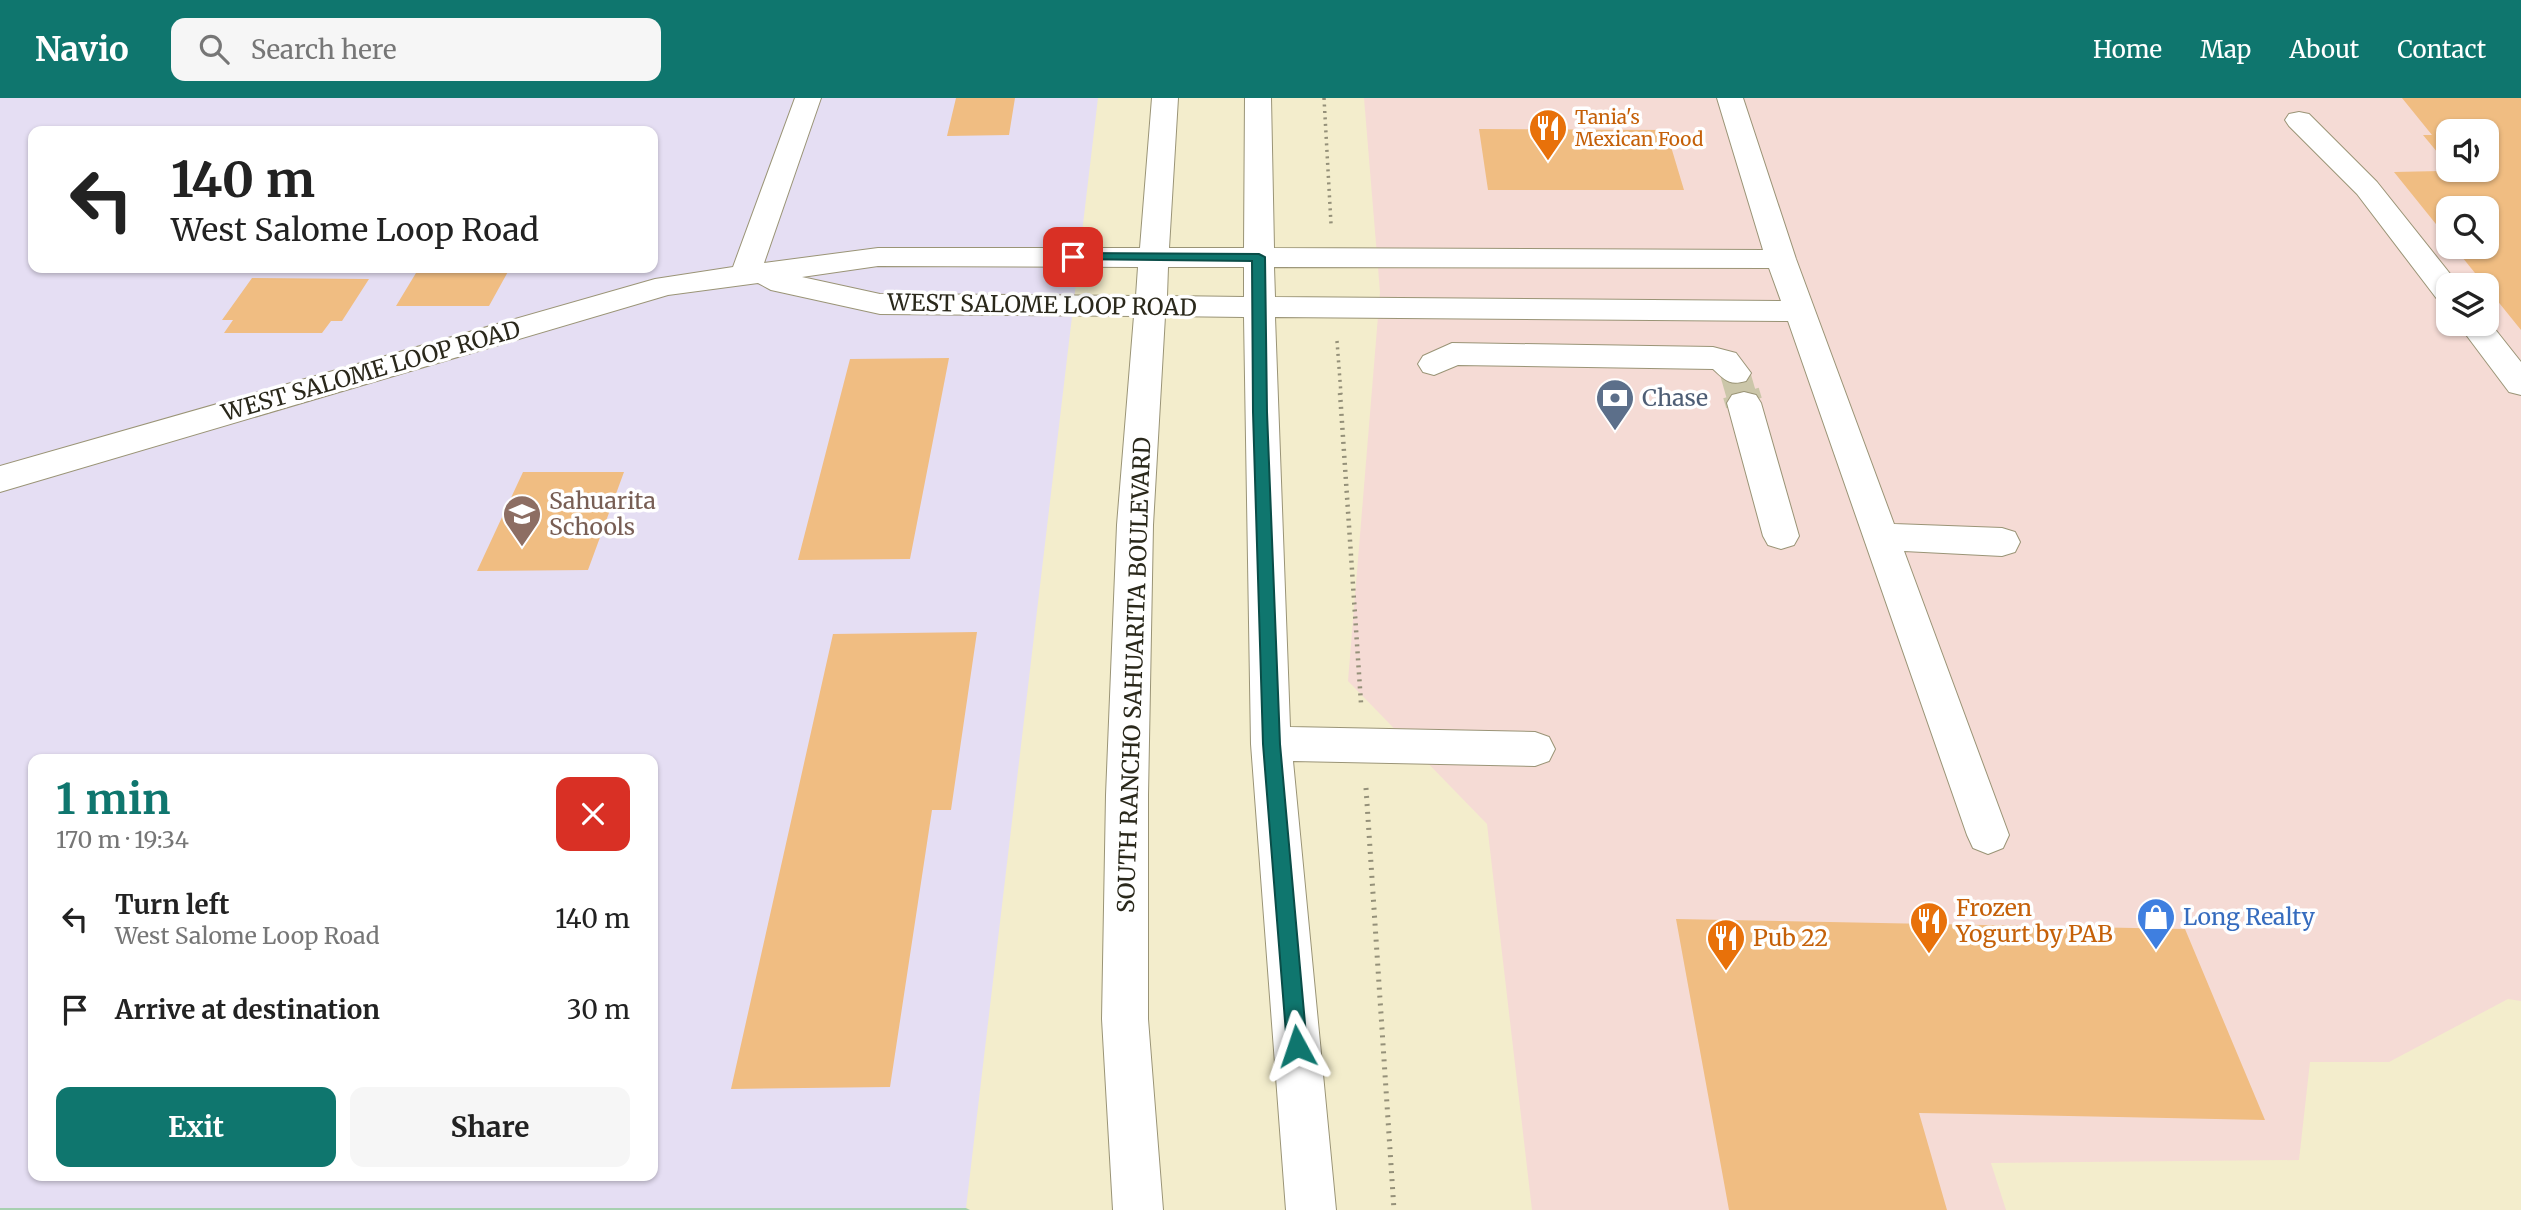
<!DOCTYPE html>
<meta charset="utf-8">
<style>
:root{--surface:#fff;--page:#f6f6f6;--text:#222;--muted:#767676;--accent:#0f766e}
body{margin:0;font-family:Merriweather,serif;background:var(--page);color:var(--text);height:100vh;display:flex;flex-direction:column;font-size:26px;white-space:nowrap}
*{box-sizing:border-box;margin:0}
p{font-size:23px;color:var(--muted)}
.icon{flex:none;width:38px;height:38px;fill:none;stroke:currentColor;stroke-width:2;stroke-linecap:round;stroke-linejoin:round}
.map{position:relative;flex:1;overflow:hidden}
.drawer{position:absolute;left:28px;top:656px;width:630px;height:427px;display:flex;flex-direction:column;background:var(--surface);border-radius:14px;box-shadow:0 2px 5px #0004}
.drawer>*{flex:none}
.banner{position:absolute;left:28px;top:28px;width:630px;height:147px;border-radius:14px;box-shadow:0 2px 5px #0004;background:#fff;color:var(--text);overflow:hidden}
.controls{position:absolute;left:2436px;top:21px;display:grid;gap:14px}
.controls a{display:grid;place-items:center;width:63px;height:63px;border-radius:14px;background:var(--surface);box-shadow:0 2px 5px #0004;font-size:35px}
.pin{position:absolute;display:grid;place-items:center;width:60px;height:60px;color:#fff;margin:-30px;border-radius:14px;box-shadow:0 4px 10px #0006}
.me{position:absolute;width:77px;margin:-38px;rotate:355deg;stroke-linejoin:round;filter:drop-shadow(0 0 5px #0008)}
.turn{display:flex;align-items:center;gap:24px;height:147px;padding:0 28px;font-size:32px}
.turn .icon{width:91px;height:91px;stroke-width:2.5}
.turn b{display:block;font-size:49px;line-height:60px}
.round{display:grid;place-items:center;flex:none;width:74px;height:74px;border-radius:14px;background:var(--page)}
.overview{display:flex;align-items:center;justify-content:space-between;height:119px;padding:0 28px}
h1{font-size:42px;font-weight:700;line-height:52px;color:var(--accent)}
.cta{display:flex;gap:14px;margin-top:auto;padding:14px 28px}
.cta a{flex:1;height:80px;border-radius:14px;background:var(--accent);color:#fff;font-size:28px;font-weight:700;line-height:80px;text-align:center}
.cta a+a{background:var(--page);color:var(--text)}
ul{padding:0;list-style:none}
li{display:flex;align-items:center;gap:21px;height:91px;padding:0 28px}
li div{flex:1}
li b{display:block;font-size:26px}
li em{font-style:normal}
header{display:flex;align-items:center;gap:42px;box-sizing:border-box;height:98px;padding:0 35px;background:var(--accent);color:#fff}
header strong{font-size:33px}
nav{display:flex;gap:38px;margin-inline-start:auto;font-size:24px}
.search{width:490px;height:63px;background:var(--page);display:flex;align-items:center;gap:18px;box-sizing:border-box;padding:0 24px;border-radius:14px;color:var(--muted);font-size:26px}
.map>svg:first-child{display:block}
</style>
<header>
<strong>Navio</strong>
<div class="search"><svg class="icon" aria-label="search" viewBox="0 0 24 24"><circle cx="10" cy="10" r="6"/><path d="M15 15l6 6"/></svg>Search here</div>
<nav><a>Home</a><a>Map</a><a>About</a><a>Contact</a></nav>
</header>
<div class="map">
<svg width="2521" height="1112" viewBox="0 0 2521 1112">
<rect width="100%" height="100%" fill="#f3edcc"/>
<!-- commercial -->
<path fill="#f5dbd5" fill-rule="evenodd" d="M1364,0h1157v903l-13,-2 -119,63h-79l-11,98 -308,3 15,47h-474l-45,-386 -139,-143 32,-389zM2448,33h39v39h-39zM2448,110h39v39h-39zM2448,187h39v39h-39z"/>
<!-- education -->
<path fill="#e5def3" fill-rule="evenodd" d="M0,0h1098l-132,1110h-966zM33,33h620v137h-620zM33,662h620v416h-620z"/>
<!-- green -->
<path fill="#a7d0b0" d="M0,1110h966l4,2h-970z"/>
<!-- building -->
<path fill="#f0bd82" d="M956,0h59l-6,37 -62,1z
M2402,0h119v232l-67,-83h33v-39h-39v31l-54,-67 93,-2v-39h-39v34l-25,-30h9z
M1479,31l187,1 18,60h-196z
M419,170h91l-21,38h-93z
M252,180l117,1 -27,42h-11l-9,12h-98l9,-13h-11z
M949,260l-39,201 -112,1 52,-201z
M523,374h101l-36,98 -111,1z
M977,534l-26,178h-19l-42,277 -159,2 102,-455z
M1676,821l509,10 80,191 -346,-7 28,97h-218z"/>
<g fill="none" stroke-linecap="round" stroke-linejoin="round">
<!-- minor-tunnel-far1 -->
<path stroke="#cbc6a9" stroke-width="30" stroke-dasharray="30 15" stroke-linecap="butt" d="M1735,275l6,21"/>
<!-- minor-tunnel -->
<path stroke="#cbc6a9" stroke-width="37" stroke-dasharray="37 18" stroke-linecap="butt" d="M1741,295l3,10"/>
<defs>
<path id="minor" d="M795,0h26l-57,165 114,-15h262l12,-150h26l-9,150h75l1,-150h26l3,150 489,2 -46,-152h26l53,161 98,265 108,4 13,4 5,10 -5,10 -13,4 -98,-5 105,284 -6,13 -15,6 -15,-6 -6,-13 -179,-514 -513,-4 15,410 245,5 14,5 6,12 -6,12 -14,5 -242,-5 43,449h-50l-35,-466 -7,-427 -79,-1 -12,209 -5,270v224l15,191h-50l-11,-191 4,-224 11,-270 17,-209 -254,-2 -109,-24 -13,-7 -90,12 -668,197v-26l655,-187 78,-12zM878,168l260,1 -2,29 -256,-2 -78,-17zM1168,169h76v30l-77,-1zM1274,169l495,1 12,33 -506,-4z
M2299,14l10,2 68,68 82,103h-11v17l-11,-3 -80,-105 -68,-68 -4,-6 4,-6z
M2487,221l34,43v33l-12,-3 -51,-68h29z
M1452,245l261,4 23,6 15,20 -5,8c-17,5 -21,-1 -33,-12l-255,-4 -24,10 -11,-3 -5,-8 5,-8z
M1744,294l12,3 5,8 38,133 -5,9 -13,4 -13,-4 -5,-9 -36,-133 5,-8z"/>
</defs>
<!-- minor casing -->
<use href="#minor" stroke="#9a9476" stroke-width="2"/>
<!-- path-far2 -->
<path stroke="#949079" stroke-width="3.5" stroke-dasharray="2 4.5" stroke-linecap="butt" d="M1324,0l7,126
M1337,243l4,53"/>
<!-- path-far1 -->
<path stroke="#949079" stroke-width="4.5" stroke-dasharray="2 5" stroke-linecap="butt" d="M1340,295l21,310"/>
<!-- path -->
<path stroke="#949079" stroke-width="5" stroke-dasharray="2 6" stroke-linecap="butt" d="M1366,690l28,422"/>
<!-- minor -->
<use href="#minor" fill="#fff" fill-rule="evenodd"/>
</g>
<!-- route -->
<path fill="#0f766e" stroke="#0a4d48" stroke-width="2" d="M1073,155l186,1 6,3 2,155 13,332 27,302 -3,6 -7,3 -7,-3 -3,-6 -24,-302 -10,-332 -1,-151 -184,-2 -2,-2z"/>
<!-- icons -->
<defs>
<symbol id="restaurant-pin" viewBox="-11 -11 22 30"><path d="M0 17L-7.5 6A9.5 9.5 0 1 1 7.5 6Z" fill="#e8710a" stroke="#fff"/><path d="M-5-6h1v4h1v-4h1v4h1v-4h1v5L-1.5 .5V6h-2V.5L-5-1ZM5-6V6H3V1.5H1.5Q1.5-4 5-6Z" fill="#fff"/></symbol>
<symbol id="bank-pin" viewBox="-11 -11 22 30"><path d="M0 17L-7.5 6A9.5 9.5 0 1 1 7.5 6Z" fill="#5c6f8a" stroke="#fff"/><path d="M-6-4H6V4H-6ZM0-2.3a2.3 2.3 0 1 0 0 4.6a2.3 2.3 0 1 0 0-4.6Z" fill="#fff"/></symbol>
<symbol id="school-pin" viewBox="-11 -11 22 30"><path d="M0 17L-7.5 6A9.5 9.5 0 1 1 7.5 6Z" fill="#8d6e63" stroke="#fff"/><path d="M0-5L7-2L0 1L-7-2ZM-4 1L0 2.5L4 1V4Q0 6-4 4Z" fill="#fff"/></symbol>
<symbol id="shop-pin" viewBox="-11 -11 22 30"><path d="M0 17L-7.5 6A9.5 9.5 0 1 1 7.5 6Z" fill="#3f7fe0" stroke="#fff"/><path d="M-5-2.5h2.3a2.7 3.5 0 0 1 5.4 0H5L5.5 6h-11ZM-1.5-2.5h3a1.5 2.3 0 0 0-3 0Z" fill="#fff"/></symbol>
</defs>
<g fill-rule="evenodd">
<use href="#restaurant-pin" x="1526" y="8" width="44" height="60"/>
<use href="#bank-pin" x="1593" y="278" width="44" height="60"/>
<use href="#school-pin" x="500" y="394" width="44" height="60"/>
<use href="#shop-pin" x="2134" y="797" width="44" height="60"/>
<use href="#restaurant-pin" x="1907" y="801" width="44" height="60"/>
<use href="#restaurant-pin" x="1704" y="818" width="44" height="60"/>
</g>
<g text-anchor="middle" stroke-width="7" stroke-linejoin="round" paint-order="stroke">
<!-- far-food labels -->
<g font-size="19" fill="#c56008" stroke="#fff" text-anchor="start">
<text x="1575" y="26">Tania's<tspan x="1575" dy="22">Mexican Food</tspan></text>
</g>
<!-- street labels -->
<g font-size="23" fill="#2a281b" stroke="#fff">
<text transform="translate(1042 207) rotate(1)" y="8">WEST SALOME LOOP ROAD</text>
<text transform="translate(371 273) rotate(-16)" y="8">WEST SALOME LOOP ROAD</text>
<text transform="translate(1134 577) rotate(-88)" y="8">SOUTH RANCHO SAHUARITA BOULEVARD</text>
</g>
<!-- service labels -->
<g font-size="23" fill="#4e5e75" stroke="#fff" text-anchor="start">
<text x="1642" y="308">Chase</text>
</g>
<!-- education labels -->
<g font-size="23" fill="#785e54" stroke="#fff" text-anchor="start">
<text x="549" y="411">Sahuarita<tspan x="549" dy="26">Schools</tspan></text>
</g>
<!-- food labels -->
<g font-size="23" fill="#c56008" stroke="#fff" text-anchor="start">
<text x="1956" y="818">Frozen<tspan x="1956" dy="26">Yogurt by PAB</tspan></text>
<text x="1753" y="848">Pub 22</text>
</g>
<!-- shop labels -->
<g font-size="23" fill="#366cbe" stroke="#fff" text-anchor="start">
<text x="2183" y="827">Long Realty</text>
</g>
</g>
</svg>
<div class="controls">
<a><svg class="icon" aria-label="sound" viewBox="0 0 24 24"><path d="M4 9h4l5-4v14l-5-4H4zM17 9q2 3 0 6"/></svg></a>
<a><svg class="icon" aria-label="search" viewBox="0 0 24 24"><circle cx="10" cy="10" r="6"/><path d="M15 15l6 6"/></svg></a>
<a><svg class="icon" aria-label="layers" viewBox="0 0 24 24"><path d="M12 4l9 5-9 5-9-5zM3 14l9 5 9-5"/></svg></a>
</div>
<div class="pin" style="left:1073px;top:159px;background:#d93025"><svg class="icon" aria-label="arrive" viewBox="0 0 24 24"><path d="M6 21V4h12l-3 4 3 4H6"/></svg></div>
<svg class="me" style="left:1297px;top:948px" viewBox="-20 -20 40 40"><path d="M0-17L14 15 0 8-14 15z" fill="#0f766e" stroke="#fff" stroke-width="4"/></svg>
<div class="banner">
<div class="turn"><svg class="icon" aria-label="left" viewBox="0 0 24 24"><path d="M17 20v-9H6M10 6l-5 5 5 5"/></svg><div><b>140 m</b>West Salome Loop Road</div></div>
</div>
<section class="drawer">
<div class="overview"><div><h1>1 min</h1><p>170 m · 19:34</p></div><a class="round" style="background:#d93025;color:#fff"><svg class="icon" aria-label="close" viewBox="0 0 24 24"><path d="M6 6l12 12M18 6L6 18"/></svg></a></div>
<ul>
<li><svg class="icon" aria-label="left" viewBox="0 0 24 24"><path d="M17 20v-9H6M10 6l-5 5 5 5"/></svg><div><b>Turn left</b><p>West Salome Loop Road</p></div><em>140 m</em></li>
<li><svg class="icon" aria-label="arrive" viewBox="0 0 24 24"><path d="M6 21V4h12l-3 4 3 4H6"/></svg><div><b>Arrive at destination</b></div><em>30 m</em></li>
</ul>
<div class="cta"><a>Exit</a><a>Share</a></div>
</section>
</div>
